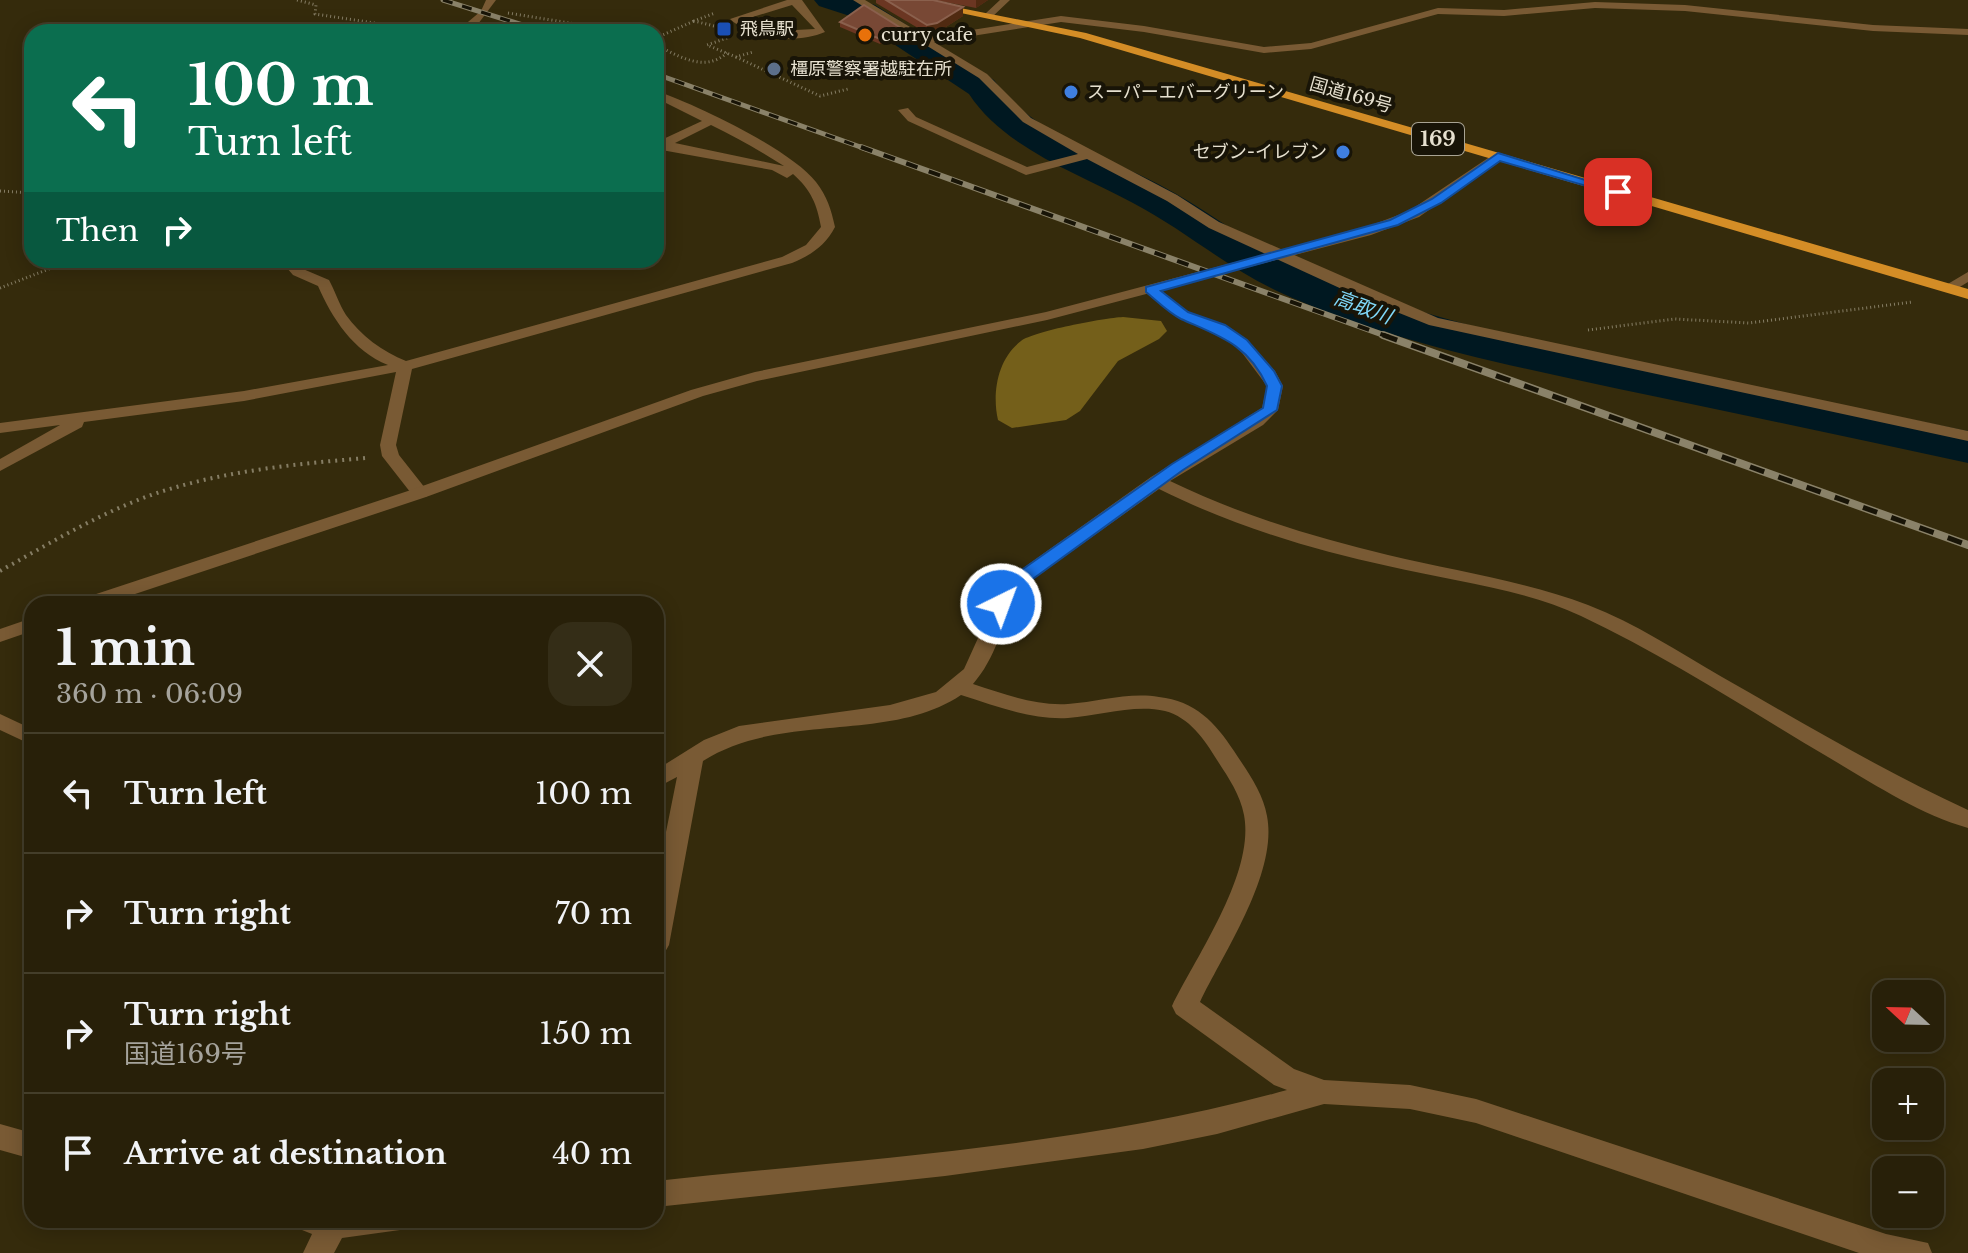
<!DOCTYPE html>
<meta charset="utf-8">
<style>
:root{--surface:#282009;--page:#342d17;--text:#f1f3f6;--muted:#a5a39c;--line:#443e2a}
body{margin:0;font-family:"Libre Baskerville","Noto Sans JP",serif;background:var(--page);color:var(--text);height:100vh;display:flex;flex-direction:column;font-size:30px;white-space:nowrap}
*{box-sizing:border-box;margin:0}
p{font-size:26px;color:var(--muted)}
.icon{flex:none;width:44px;height:44px;fill:none;stroke:currentColor;stroke-width:2;stroke-linecap:round;stroke-linejoin:round}
.map{position:relative;flex:1;overflow:hidden}
.drawer{position:absolute;left:24px;top:596px;width:640px;height:632px;display:flex;flex-direction:column;background:var(--surface);border-radius:24px;box-shadow:0 4px 20px #0003,0 0 0 2px var(--line)}
.drawer>*{flex:none}
.guide{position:absolute;left:24px;top:24px;width:640px;height:244px;border-radius:24px;box-shadow:0 4px 20px #0003,0 0 0 2px var(--line);background:#0b6e4f;color:#fff;overflow:hidden}
.needle{width:52px;rotate:292deg}
.tools{position:absolute;left:1872px;top:980px;display:grid;gap:16px}
.tools a{display:grid;place-items:center;width:72px;height:72px;border-radius:16px;background:var(--surface);box-shadow:0 4px 20px #0003,0 0 0 2px var(--line);font-size:40px}
.pin{position:absolute;display:grid;place-items:center;width:68px;height:68px;color:#fff;margin:-34px;border-radius:16px;box-shadow:0 4px 12px #0006}
.me{position:absolute;width:88px;margin:-44px;rotate:42deg;stroke-linejoin:round;filter:drop-shadow(0 0 6px #0008)}
.turn{display:flex;align-items:center;gap:28px;height:168px;padding:0 32px;font-size:36px}
.turn .icon{width:104px;height:104px;stroke-width:2.5}
.turn b{display:block;font-size:56px;line-height:68px}
.then{display:flex;align-items:center;height:76px;padding:0 32px;background:#0003;gap:16px;font-size:30px}
.round{display:grid;place-items:center;flex:none;width:84px;height:84px;border-radius:24px;background:var(--page)}
.head{display:flex;align-items:center;justify-content:space-between;height:136px;padding:0 32px}
h1{font-size:48px;font-weight:800;line-height:60px}
ul{padding:0;list-style:none}
li{display:flex;align-items:center;gap:24px;height:120px;padding:0 32px;border-top:2px solid var(--line)}
li div{flex:1}
li b{display:block;font-size:30px}
li em{font-style:normal}
.map>svg:first-child{display:block}
</style>
<div class="map">
<svg width="1968" height="1253" viewBox="0 0 1968 1253">
<rect width="100%" height="100%" fill="#352b0c"/>
<!-- forest -->
<path fill="#745f1a" d="M1123,317l38,4 6,10 -8,8 -41,22 -38,50 -14,9 -54,8 -14,-8c-6,-26 -1,-61 23,-79 13,-10 83,-23 102,-24z"/>
<g fill="none" stroke-linecap="round" stroke-linejoin="round">
<!-- river -->
<path fill="#001821" fill-rule="evenodd" d="M814,0h45l16,5 119,75c37,53 110,76 166,105 52,27 97,66 151,88 113,46 230,71 349,95 103,21 205,42 308,63v32c-116,-25 -232,-50 -349,-74 -115,-25 -234,-48 -342,-98 -51,-24 -94,-62 -144,-88 -55,-30 -129,-55 -164,-109l-116,-77 -34,-11z"/>
<!-- path-far1 -->
<path stroke="#857d64" stroke-width="3" stroke-dasharray="1 3" stroke-linecap="butt" d="M297,0l19,5 -1,9 119,18
M508,13l117,19
M714,26l-20,-5 21,-8
M656,38l38,-17
M727,38l-20,7 29,12 17,-5
M656,45c23,11 48,28 71,8
M736,57l84,39 28,-7
M0,191l32,2
M0,288l72,-28
M1588,330l87,-11 74,4 163,-21"/>
<!-- path -->
<path stroke="#857d64" stroke-width="4" stroke-dasharray="2 5" stroke-linecap="butt" d="M0,571c50,-28 100,-58 154,-77 68,-23 141,-30 212,-36"/>
<!-- minor -->
<path fill="#795a34" fill-rule="evenodd" d="M486,0h10l-24,32h-10v-5l19,-16z
M787,0h15l23,32c-28,12 -72,8 -95,-13zM792,5l23,24 -39,2 -33,-11z
M853,0h12l62,37 134,-21 83,10 120,21 47,-4 127,-35 66,2 91,-8 90,3 188,20 95,4v6l-95,-4 -188,-20 -90,-3 -91,8 -66,-2 -127,35 -47,4 -120,-21 -83,-10 -127,20 53,32 44,44 146,77 42,27 219,96 530,113v10l-539,-116 -72,-29 -148,-68 -42,-27 -80,-42 -61,16 -118,-54 -10,-11 10,-2 8,9 111,50 51,-13 -55,-32 -44,-44z
M1000,0h10l-19,18h-6v-4z
M656,91c40,13 135,59 160,91 11,14 15,27 19,45 -10,19 -24,28 -43,36l-380,106 -16,76 3,10 30,38 -3,4h-12l-32,-41 -2,-11 16,-73 -152,29 -160,21 -2,5 -82,44v-12l60,-34 -60,8v-10l244,-32 144,-26c-35,-14 -56,-47 -70,-79l-25,-11 -13,-15h15l8,9 26,11c6,11 10,24 17,35 14,20 37,37 60,46l376,-104 24,-12 15,-18c-4,-23 -10,-37 -28,-53l-6,4 -15,-8 -116,-21 3,-8 43,-20 -46,-23zM711,125c25,12 49,26 73,41l-109,-23z
M1968,272v10l-15,9 -12,-3z
M1151,286l37,26 37,13 22,15 28,31 8,15 -5,24 -15,15 -93,56c70,34 143,56 218,74 67,16 136,26 200,50 47,18 91,47 134,72 81,46 161,94 246,133v18c-49,-14 -96,-45 -140,-71 -81,-48 -162,-101 -247,-141 -60,-28 -130,-35 -193,-50 -79,-17 -157,-41 -229,-77l-133,95c-23,31 -27,71 -53,100 31,10 62,22 95,20 31,-2 60,-12 91,-7 36,4 56,25 75,54 13,20 29,41 33,65 11,57 -43,136 -67,186l94,67 30,11 86,5 66,14 410,135 42,9 4,10h-73l-383,-130 -66,-14 -86,-5 -107,30 -74,15 -198,27 -289,31v-26c210,-23 427,-34 631,-91l-13,-5 -98,-71 -4,-8c25,-51 83,-133 72,-191 -4,-21 -16,-38 -27,-55 -12,-20 -28,-43 -52,-49 -32,-7 -65,5 -97,7 -37,2 -72,-12 -107,-23 -73,49 -180,16 -258,66l-34,184 -4,7 -9,3v-73l21,-105 -21,11v-18l48,-30 35,-14 151,-21 46,-13 28,-23 29,-64 19,-29 139,-99 111,-69 5,-22 -30,-40 -22,-15 -37,-13 -32,-25 -2,-3z
M0,714l32,15v16l-32,-15z
M0,1124l32,9v26l-32,-9z
M298,1220h106l-4,10 -58,8 -8,15h-31l9,-19 -10,-4z"/>
<!-- tertiary -->
<path fill="#795a34" fill-rule="evenodd" d="M1494,154l10,3 -85,60 -48,18 -324,85 -290,61 -54,15 -277,101 -321,107h-30l3,-4 336,-111 277,-99 64,-18 291,-60 315,-83 48,-18z
M32,618v13l-32,11v-13z"/>
<!-- trunk -->
<path fill="#d48d26" fill-rule="evenodd" d="M899,0h21l166,33 882,256v10l-888,-261z"/>
<defs>
<path id="rail-far2" d="M443,0l102,32
M656,74l210,75"/>
<path id="rail-far1" d="M861,147l528,190"/>
<path id="rail" d="M1383,335l585,210"/>
</defs>
<!-- rail-far2 casing -->
<use href="#rail-far2" stroke="#8a8269" stroke-width="5"/>
<!-- rail-far1 casing -->
<use href="#rail-far1" stroke="#8a8269" stroke-width="6"/>
<!-- rail casing -->
<use href="#rail" stroke="#8a8269" stroke-width="8"/>
<!-- rail-far2 -->
<use href="#rail-far2" stroke="#181407" stroke-width="3" stroke-dasharray="10" stroke-linecap="butt"/>
<!-- rail-far1 -->
<use href="#rail-far1" stroke="#181407" stroke-width="4" stroke-dasharray="12" stroke-linecap="butt"/>
<!-- rail -->
<use href="#rail" stroke="#181407" stroke-width="5" stroke-dasharray="15" stroke-linecap="butt"/>
</g>
<!-- wall -->
<path fill="#6b3622" d="M876,0h57l30,7v9l-25,16 -10,2 -52,-31z
M935,0h53l-12,8z
M840,22l69,11 1,6 -30,5 -40,-17z"/>
<!-- shaded-wall -->
<path fill="#502a11" d="M976,0h12l-12,8z
M963,7v9l-25,16 -10,2 -1,-9z
M909,33l1,6 -30,5v-5z"/>
<!-- building -->
<path fill="#784835" stroke="#8a604d" stroke-width="2" d="M886,0h47l30,7 -26,16 -10,2z
M864,5l45,28 -29,6 -40,-17z"/>
<!-- route -->
<path fill="#1a73e8" stroke="#114b97" stroke-width="2" d="M1498,153l126,39 -10,2 -114,-33 -59,42 -43,22 -237,66 27,21 37,13 22,15 27,31 8,15 -5,24 -94,60 -157,114 -19,24h-13l-2,-4 21,-28 159,-112 91,-56 4,-22c-19,-42 -48,-50 -86,-67 -12,-6 -24,-18 -35,-27v-5l244,-67 42,-21z"/>
<!-- markers -->
<rect fill="#1a4fb4" stroke="#181407" stroke-width="3" x="716" y="21" width="16" height="16" rx="4"/>
<circle fill="#e8710a" stroke="#181407" stroke-width="3" cx="865" cy="35" r="8"/>
<circle fill="#5c6f8a" stroke="#181407" stroke-width="3" cx="774" cy="69" r="8"/>
<g fill="#3f7fe0" stroke="#181407" stroke-width="3">
<circle cx="1071" cy="92" r="8"/>
<circle cx="1343" cy="152" r="8"/>
</g>
<g text-anchor="middle" stroke-width="8" stroke-linejoin="round" paint-order="stroke">
<!-- far-poi labels -->
<g font-size="18" fill="#e6e0cf" stroke="#181407" text-anchor="start">
<text x="740" y="35">飛鳥駅</text>
<text x="881" y="41">curry cafe</text>
<text x="790" y="75">橿原警察署越駐在所</text>
<text x="1087" y="98">スーパーエバーグリーン</text>
<text x="1327" y="158" text-anchor="end">セブン-イレブン</text>
</g>
<!-- far-street labels -->
<g font-size="18" fill="#e6e0cf" stroke="#181407">
<text transform="translate(1351 95) rotate(16)" y="6">国道169号</text>
</g>
<!-- shield labels -->
<rect fill="#181407" stroke="#a8a393" stroke-width="2" x="1412" y="123" width="52" height="32" rx="6"/>
<g font-size="20" font-weight="bold" fill="#e6e0cf">
<text x="1438" y="146">169</text>
</g>
<!-- far-water labels -->
<g font-size="20" font-style="italic" fill="#7fd7f7" stroke="#181407">
<text transform="translate(1363 307) rotate(20)" y="7">高取川</text>
</g>
</g>
</svg>
<div class="tools">
<a><svg class="needle" viewBox="-14 -14 28 28"><path d="M0-13l5 13h-10z" fill="#e53935"/><path d="M0 13l5-13h-10z" fill="#a5a39c"/></svg></a>
<a>+</a>
<a>−</a>
</div>
<div class="pin" style="left:1618px;top:192px;background:#d93025"><svg class="icon" aria-label="arrive" viewBox="0 0 24 24"><path d="M6 21V4h12l-3 4 3 4H6"/></svg></div>
<svg class="me" style="left:1001px;top:604px" viewBox="-20 -20 40 40"><circle r="17" fill="#1a73e8" stroke="#fff" stroke-width="3"/><path d="M0-11L8 9 0 5-8 9z" fill="#fff"/></svg>
<div class="guide">
<div class="turn"><svg class="icon" aria-label="left" viewBox="0 0 24 24"><path d="M17 20v-9H6M10 6l-5 5 5 5"/></svg><div><b>100 m</b>Turn left</div></div>
<div class="then">Then<svg class="icon" aria-label="right" viewBox="0 0 24 24"><path d="M7 20v-9h11M14 6l5 5-5 5"/></svg></div>
</div>
<section class="drawer">
<div class="head"><div><h1>1 min</h1><p>360 m · 06:09</p></div><a class="round"><svg class="icon" aria-label="close" viewBox="0 0 24 24"><path d="M6 6l12 12M18 6L6 18"/></svg></a></div>
<ul>
<li><svg class="icon" aria-label="left" viewBox="0 0 24 24"><path d="M17 20v-9H6M10 6l-5 5 5 5"/></svg><div><b>Turn left</b></div><em>100 m</em></li>
<li><svg class="icon" aria-label="right" viewBox="0 0 24 24"><path d="M7 20v-9h11M14 6l5 5-5 5"/></svg><div><b>Turn right</b></div><em>70 m</em></li>
<li><svg class="icon" aria-label="right" viewBox="0 0 24 24"><path d="M7 20v-9h11M14 6l5 5-5 5"/></svg><div><b>Turn right</b><p>国道169号</p></div><em>150 m</em></li>
<li><svg class="icon" aria-label="arrive" viewBox="0 0 24 24"><path d="M6 21V4h12l-3 4 3 4H6"/></svg><div><b>Arrive at destination</b></div><em>40 m</em></li>
</ul>
</section>
</div>
